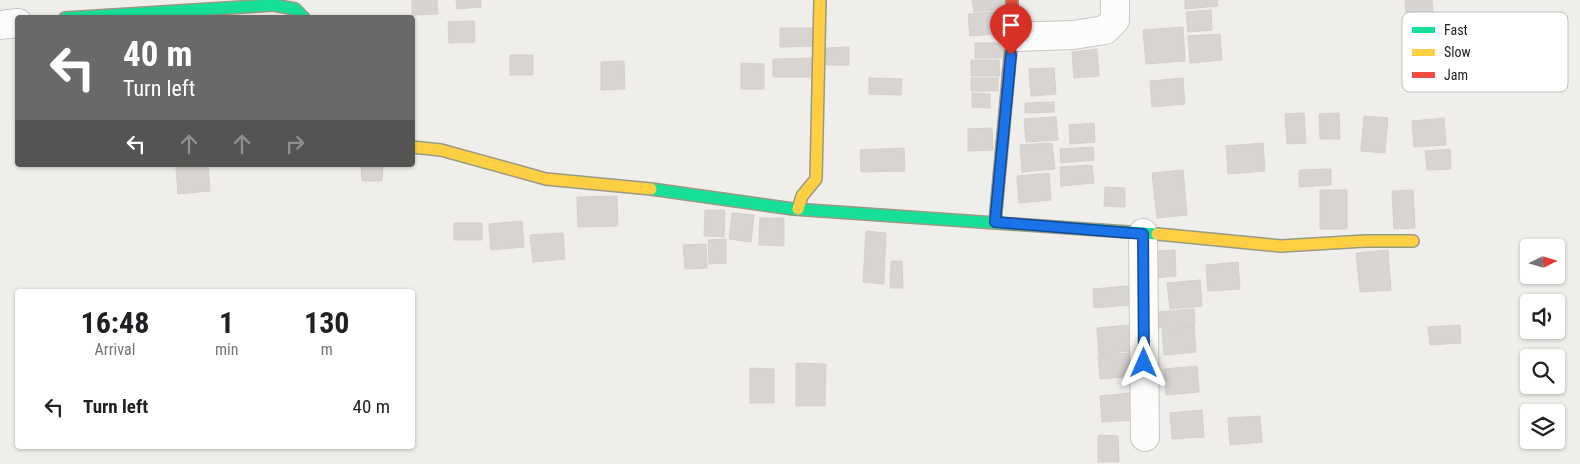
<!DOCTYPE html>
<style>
:root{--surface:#fff;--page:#f6f6f6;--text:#202124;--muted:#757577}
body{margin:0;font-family:"Roboto Condensed",sans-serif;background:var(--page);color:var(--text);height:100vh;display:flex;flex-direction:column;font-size:19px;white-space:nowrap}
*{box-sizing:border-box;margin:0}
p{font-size:16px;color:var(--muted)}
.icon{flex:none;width:28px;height:28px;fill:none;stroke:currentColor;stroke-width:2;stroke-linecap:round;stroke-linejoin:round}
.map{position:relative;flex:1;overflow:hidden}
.details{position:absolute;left:15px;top:289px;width:400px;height:160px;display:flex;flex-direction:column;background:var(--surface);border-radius:5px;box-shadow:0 1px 4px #0004}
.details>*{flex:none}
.guide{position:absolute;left:15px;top:15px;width:400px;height:152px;border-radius:5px;box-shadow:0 1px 4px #0004;background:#6a6968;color:#fff;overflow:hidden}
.needle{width:32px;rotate:85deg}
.tools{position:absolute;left:1520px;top:239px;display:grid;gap:10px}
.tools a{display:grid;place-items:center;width:45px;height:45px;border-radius:5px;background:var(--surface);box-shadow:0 1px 4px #0004;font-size:25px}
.pin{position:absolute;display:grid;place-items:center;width:42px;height:42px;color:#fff;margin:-51px -21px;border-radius:50% 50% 50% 0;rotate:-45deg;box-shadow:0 0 5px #0007}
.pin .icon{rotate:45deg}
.me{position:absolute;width:55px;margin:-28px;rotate:0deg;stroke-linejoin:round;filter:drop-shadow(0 0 4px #0008)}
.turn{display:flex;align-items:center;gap:18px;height:105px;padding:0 25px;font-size:22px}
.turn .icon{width:65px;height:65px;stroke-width:2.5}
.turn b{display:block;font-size:35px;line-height:42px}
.lanes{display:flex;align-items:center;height:48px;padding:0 25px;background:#0003;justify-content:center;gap:25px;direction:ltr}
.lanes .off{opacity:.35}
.eta{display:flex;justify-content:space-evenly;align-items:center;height:85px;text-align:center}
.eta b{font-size:30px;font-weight:700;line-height:35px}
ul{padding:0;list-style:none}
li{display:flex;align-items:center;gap:15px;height:65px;padding:0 25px}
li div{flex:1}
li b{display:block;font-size:19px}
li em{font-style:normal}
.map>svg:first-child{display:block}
</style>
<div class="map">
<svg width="1580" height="464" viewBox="0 0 1580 464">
<rect width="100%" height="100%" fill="#f0eeeb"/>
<!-- building -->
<path fill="#d7d4d2" stroke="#d3d0cc" d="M412,0h25l1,14 -26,1z
M456,0h25v7l-24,2z
M972,0h33v9l-31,3z
M1185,0h32l1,6 -33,3z
M1405,0h27l1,13 -27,3z
M1211,10l1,20 -24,2 -2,-20z
M1006,11l2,22 -38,3 -2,-22z
M474,21l1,21 -26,1 -1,-21z
M1183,27l2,34 -39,3 -3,-34z
M780,28h33v18l-33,1z
M1220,34l2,26 -32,3 -2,-27z
M975,43h31v15h-31z
M849,47v18h-23v-17z
M1097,49l2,27 -25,2 -2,-26z
M510,55h23v20h-23z
M815,58v19h-42v-18z
M971,60h28l1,16h-29z
M624,61l1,28 -24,1v-28z
M741,63l23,1v25h-23z
M1054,68l2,26 -25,2 -2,-27z
M869,78l33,1 -1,16 -32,-1z
M971,78h27v13h-27z
M1183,78l2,26 -33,3 -2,-26z
M972,93l18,1v14l-18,-1z
M1054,102v10l-29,1v-10z
M1304,113l2,30 -19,1 -2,-30z
M1339,113l1,26h-20l-1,-25z
M1364,116l24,2 -3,35 -24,-2z
M1056,117l2,23 -32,2 -2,-23z
M1444,118l2,27 -32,2 -2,-26z
M1094,123l1,19 -25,2 -1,-19z
M992,128l1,22 -25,1v-22z
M1052,143l3,26 -33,3 -2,-27z
M1263,143l2,28 -37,3 -2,-28z
M1093,147l1,13 -33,3 -1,-14z
M904,148l1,23 -44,1 -1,-22z
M1450,149l1,20 -24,1 -2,-19z
M208,165l2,26 -32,3 -2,-26z
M361,165h22l-1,16h-20z
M1092,165l2,18 -33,3 -1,-19z
M1331,169v16l-32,2v-17z
M1183,170l4,45 -30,3 -5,-45z
M1049,173l2,27 -32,3 -2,-27z
M1105,187l20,1v19l-21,-1z
M1320,190h27v39h-27z
M1413,190l2,38 -21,1 -2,-38z
M617,196l1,30 -40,1 -1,-30z
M705,210h20l-1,27 -20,-1z
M732,213l22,2 -3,27 -22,-3z
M760,218h24v28l-25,-1z
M522,221l2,26 -33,3 -2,-26z
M454,223h28v17h-28z
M866,231l20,2 -2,51 -21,-2z
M563,233l2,26 -32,3 -3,-27z
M726,239v24l-17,1 -1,-24z
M706,244l1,24 -22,1 -2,-24z
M1175,250l1,26 -21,2 -3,-27z
M1388,250l3,40 -31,2 -4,-39z
M891,261h11l1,27h-13z
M1238,262l2,27 -32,2 -2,-26z
M1200,280l2,26 -32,3 -3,-26z
M1139,285l2,19 -47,4 -1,-19z
M1194,309l1,16 -37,3 -1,-16z
M1129,325l2,26 -32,3 -2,-26z
M1460,325l1,18 -31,2 -2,-18z
M1194,326l2,26 -32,3 -2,-26z
M1131,353l2,23 -33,3 -2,-24z
M796,363l30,1 -1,42h-29z
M1197,366l2,26 -33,3 -2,-26z
M750,368l24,1v34h-24z
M1132,393l2,27 -32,2 -2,-26z
M1202,410l2,27 -32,2 -2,-26z
M1260,416l2,26 -32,3 -2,-27z
M1098,435l20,1 1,26h-21z"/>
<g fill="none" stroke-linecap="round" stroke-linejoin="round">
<defs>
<path id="street" d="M0,25l18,-2
M1012,37l61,-2 32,-5 10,-10v-20
M1143,233l2,204"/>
<path id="fast" d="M65,18l209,-13 21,4 9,9
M651,189l142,20 364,25"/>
<path id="slow" d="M412,147l29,3 105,29 105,10
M798,209l4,-13 14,-17 4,-179
M1157,234l124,12 84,-5h48"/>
<path id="jam" d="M995,222l17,-185v-37"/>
</defs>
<!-- street casing -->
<use href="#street" stroke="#c9c8c7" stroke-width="30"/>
<!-- fast casing -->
<use href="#fast" stroke="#999a82" stroke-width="14"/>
<!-- slow casing -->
<use href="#slow" stroke="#999a82" stroke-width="14"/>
<!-- jam casing -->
<use href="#jam" stroke="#999a82" stroke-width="14"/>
<!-- street -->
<use href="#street" stroke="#fdfcfc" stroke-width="28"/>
<!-- fast -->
<use href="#fast" stroke="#16e098" stroke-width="11"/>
<!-- slow -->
<use href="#slow" stroke="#ffcf43" stroke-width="11"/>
<!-- jam -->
<use href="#jam" stroke="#f24e42" stroke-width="11"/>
</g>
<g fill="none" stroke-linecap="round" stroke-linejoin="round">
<defs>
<path id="route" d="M1011,55l-16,167 148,12 1,129"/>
</defs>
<!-- route casing -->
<use href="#route" stroke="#114b97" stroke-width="12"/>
<!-- route -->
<use href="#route" stroke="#1a73e8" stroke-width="9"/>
</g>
<!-- legend -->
<rect x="1402" y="12" width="166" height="80" rx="8" fill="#fff" stroke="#bdbdbd" stroke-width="1"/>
<rect x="1412" y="27" width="23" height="6" fill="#16e098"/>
<rect x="1412" y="49" width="23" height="7" fill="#ffcf43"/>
<rect x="1412" y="72" width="23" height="6" fill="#f24e42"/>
<g font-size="14" fill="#222">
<text x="1444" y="35">Fast</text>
<text x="1444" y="57">Slow</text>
<text x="1444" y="80">Jam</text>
</g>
</svg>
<div class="tools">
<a><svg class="needle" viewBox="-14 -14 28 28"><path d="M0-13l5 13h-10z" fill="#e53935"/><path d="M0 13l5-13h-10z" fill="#757577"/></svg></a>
<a><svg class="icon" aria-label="sound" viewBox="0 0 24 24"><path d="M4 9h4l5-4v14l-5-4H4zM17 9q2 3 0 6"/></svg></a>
<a><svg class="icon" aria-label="search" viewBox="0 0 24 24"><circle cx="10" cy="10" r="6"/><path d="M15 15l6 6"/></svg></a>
<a><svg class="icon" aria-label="layers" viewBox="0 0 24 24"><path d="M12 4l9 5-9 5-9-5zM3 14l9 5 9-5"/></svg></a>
</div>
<div class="pin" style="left:1011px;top:55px;background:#d93025"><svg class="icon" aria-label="arrive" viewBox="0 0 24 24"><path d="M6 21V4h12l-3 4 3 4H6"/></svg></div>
<svg class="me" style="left:1144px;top:363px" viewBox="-20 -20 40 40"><path d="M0-17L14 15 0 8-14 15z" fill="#1a73e8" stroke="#fff" stroke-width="4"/></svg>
<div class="guide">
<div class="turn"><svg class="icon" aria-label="left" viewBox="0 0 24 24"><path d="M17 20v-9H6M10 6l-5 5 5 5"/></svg><div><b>40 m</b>Turn left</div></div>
<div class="lanes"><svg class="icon" aria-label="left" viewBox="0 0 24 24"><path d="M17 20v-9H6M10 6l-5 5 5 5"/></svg><svg class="icon off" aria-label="ahead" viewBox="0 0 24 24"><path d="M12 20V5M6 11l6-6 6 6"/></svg><svg class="icon off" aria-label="ahead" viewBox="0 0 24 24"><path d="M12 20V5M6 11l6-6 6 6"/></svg><svg class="icon off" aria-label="right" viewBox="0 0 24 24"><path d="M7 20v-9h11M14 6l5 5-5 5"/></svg></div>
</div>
<section class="details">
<div class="eta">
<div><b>16:48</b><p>Arrival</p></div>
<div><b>1</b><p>min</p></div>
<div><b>130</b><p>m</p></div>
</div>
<ul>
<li><svg class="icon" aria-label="left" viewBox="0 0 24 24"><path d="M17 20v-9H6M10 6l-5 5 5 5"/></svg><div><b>Turn left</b></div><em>40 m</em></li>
</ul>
</section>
</div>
